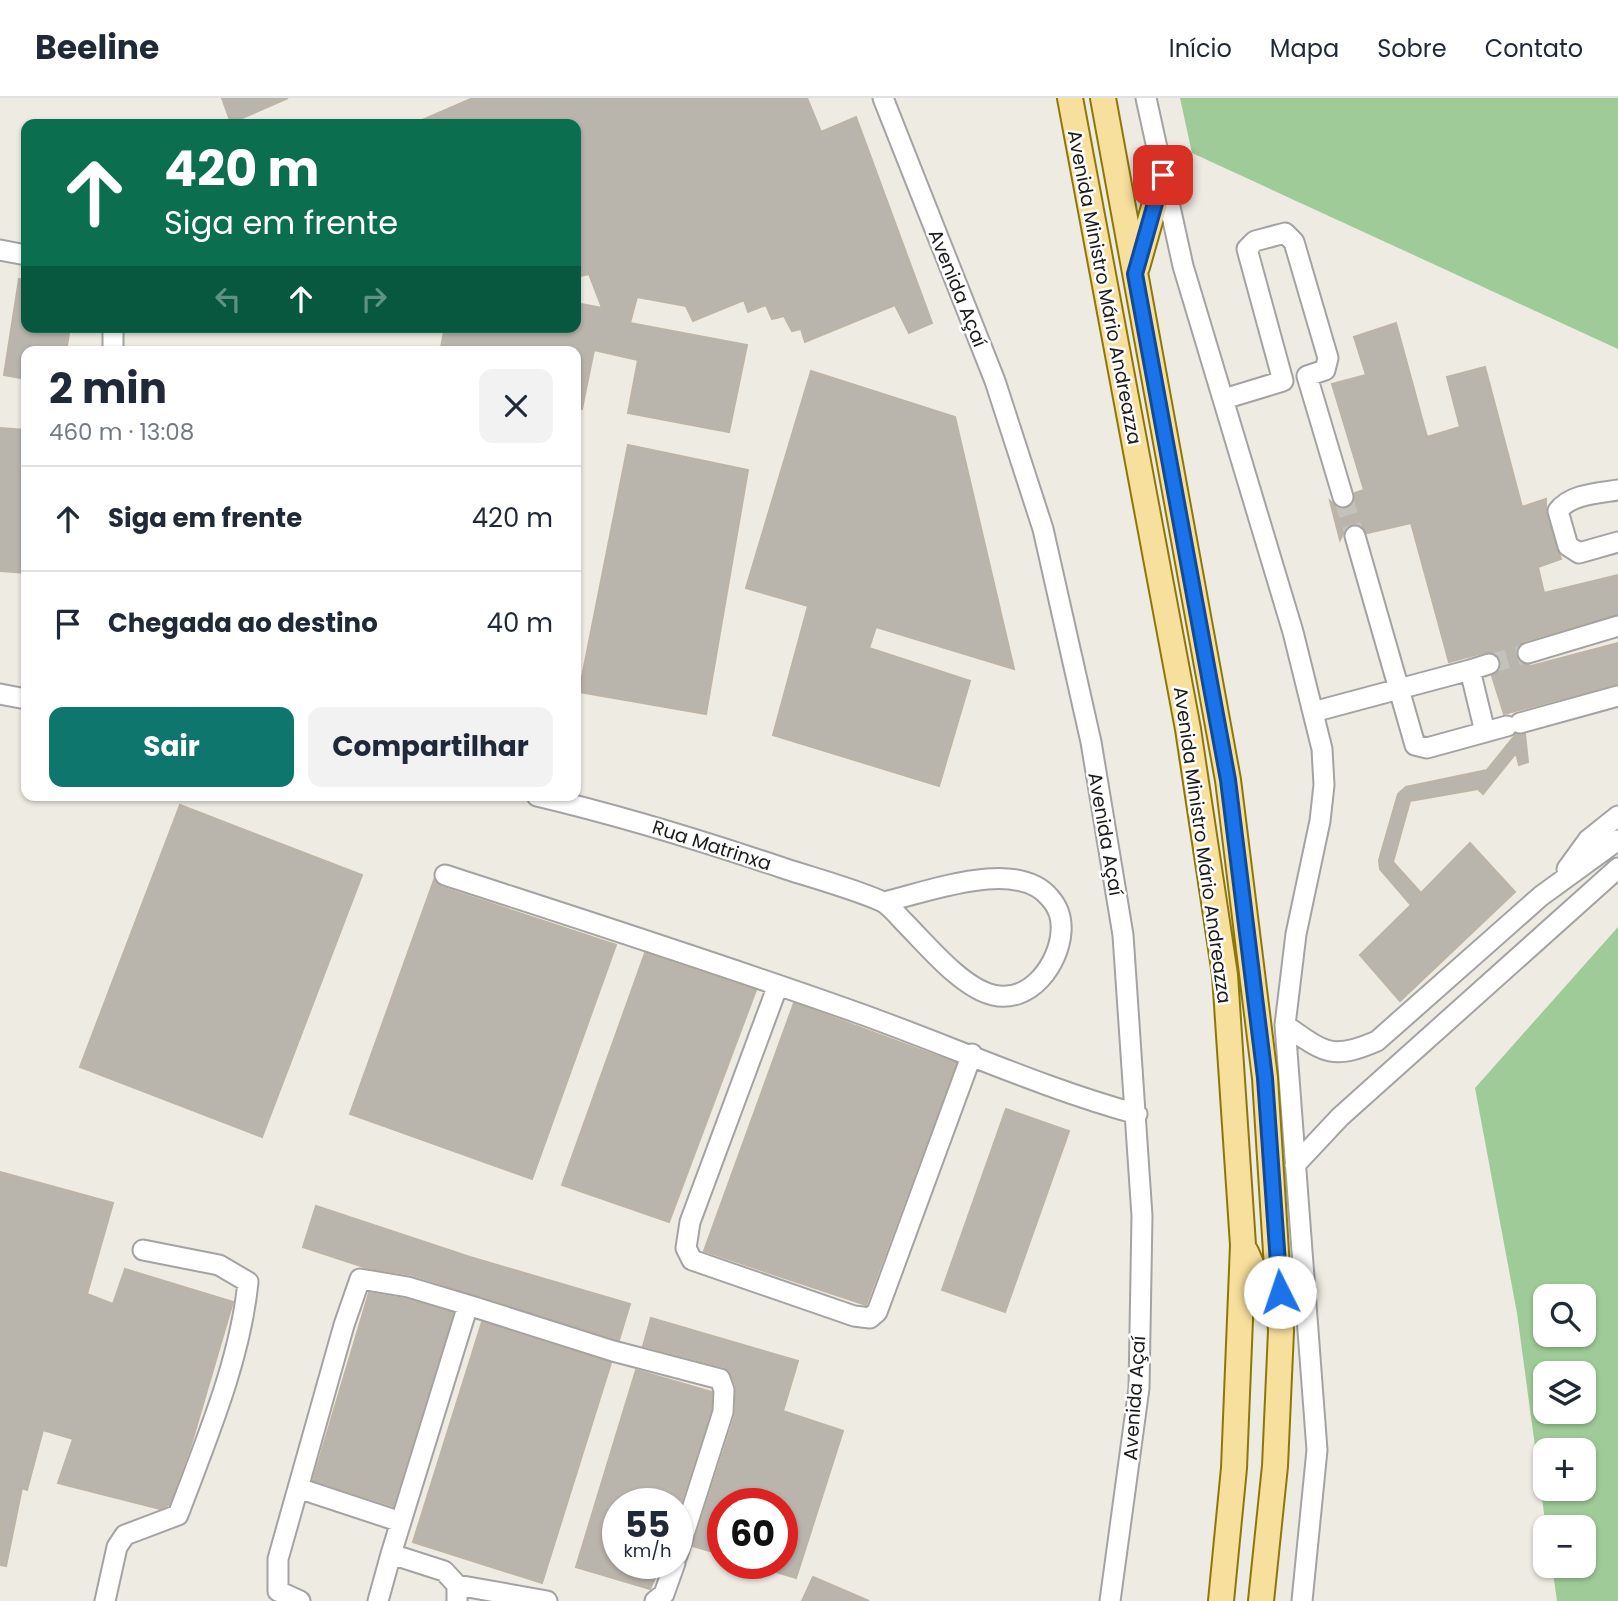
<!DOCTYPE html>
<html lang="pt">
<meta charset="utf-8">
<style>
:root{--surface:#fff;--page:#f2f2f3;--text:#1f2937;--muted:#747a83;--line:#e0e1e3;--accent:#0f766e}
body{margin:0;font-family:Poppins,sans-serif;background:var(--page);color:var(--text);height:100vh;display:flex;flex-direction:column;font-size:26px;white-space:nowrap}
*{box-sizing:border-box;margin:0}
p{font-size:23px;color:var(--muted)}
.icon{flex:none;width:38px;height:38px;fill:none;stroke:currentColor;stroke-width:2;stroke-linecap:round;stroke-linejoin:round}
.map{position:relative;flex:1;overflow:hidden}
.drawer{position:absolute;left:21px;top:248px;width:560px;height:455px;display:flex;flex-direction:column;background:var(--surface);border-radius:14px;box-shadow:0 2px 5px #0004}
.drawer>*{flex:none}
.guide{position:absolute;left:21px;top:21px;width:560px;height:214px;border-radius:14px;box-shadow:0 2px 5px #0004;background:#0b6e4f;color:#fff;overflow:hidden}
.buttons{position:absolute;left:1533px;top:1186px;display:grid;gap:14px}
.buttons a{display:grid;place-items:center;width:63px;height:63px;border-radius:14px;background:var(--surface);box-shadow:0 2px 5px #0004;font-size:35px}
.speed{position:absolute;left:602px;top:1390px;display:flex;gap:14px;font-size:35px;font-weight:700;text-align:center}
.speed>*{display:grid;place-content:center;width:91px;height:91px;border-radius:50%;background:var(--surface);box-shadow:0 2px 5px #0004;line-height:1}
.speed small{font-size:18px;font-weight:400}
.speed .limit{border:10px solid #d22;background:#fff;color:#111}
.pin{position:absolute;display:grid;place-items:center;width:60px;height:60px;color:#fff;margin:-30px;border-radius:14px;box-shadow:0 4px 10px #0006}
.me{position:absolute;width:77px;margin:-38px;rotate:356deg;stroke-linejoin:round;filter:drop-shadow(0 0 5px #0008)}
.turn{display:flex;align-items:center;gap:24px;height:147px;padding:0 28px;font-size:32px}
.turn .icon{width:91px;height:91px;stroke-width:2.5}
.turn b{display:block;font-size:49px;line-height:60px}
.lanes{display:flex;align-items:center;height:66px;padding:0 28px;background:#0003;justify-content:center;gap:35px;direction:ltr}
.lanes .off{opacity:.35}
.round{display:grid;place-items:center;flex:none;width:74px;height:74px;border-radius:14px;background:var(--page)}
.headline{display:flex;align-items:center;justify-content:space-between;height:119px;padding:0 28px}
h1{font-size:42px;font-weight:700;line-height:52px}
.button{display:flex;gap:14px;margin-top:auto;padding:14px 28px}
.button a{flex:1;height:80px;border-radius:14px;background:var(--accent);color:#fff;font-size:28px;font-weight:700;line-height:80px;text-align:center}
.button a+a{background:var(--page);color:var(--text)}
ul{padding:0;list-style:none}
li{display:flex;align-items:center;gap:21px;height:105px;padding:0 28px;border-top:2px solid var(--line)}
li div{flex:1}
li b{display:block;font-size:26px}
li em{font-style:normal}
header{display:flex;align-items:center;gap:42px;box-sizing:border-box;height:98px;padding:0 35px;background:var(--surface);border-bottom:2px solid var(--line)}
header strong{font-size:33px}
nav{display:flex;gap:38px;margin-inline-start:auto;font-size:24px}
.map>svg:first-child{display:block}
</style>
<header>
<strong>Beeline</strong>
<nav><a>Início</a><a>Mapa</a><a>Sobre</a><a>Contato</a></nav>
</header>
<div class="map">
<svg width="1618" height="1503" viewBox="0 0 1618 1503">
<rect width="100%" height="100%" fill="#edebe2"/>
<!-- forest -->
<path fill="#9fcb98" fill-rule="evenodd" d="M1180,0h438v251l-426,-196z
M1618,829v674h-61l-5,-35h32v-38h-38l-29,-215 -42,-225zM1545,1199h39v38h-39zM1545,1276h39v38h-39zM1545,1353h39v38h-39z"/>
<!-- building -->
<path fill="#b9b4ac" stroke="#beb4a5" stroke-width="2" d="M222,0h66l-57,25z
M473,0h334l14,34 35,-15 76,206 -23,10 -14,-28 -90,37 -4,-13 -9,2 -8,-15 -12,3 -6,-14 -18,7 -4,-12 -51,21 -7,-15 -49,-9 -7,26 117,22 -18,87 -101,-19 10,-53 -44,-10 -12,59h-6v-57h-136l5,-25h131v-24l26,5 -13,-34 -13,3v-153h-163z
M19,181l7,1v47h44l-4,25h-40v27l-22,-4z
M1396,225l31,114 33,-10 -13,-50 38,-10 37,140 24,-8v15l15,45 -23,8 6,26 74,-18v39l-94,27 -8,9 1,7 3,5 11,4 87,-23v41l-114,30 -12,-38 9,-9 -3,-12 -12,-3 -37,10 -38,-139 -44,10 -4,-6 -11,-3 -6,4 -6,12 -10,-39 10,8 7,-1 8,-8v-7l9,-3 -32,-106 34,-9 -12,-38z
M811,273l144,46 59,252 -138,-42 -7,21 101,33 -31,105 -166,-51 35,-129 -62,-18z
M0,330l26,2v143l-26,-2z
M628,347l120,25 -42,244 -127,-22z
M1516,636h9l3,28 -9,3 -3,-12 -33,41 -5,-5 -68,12 -17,61 28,31 49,-50 45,49 -115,109 -40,-46 51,-50 -31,-36 -1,-9 19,-66 8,-7 81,-17z
M180,707l182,70 -100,262 -182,-70z
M434,782l7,7 175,58 -84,234 -182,-65z
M645,855l111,37 -87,232 -107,-37z
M794,905l162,60 -90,242 -162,-54z
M1006,1011l63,22 -64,181 -63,-22z
M0,1074l113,31 -26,91 26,10 12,-35 108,33 -42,143 -22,60 -9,4 -102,-26 15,-44 -30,-9 -16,60 -5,-2 -16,78 -6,-1z
M316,1108l154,51 160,47 -11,36 -207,-65 -45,-7 -64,-21z
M369,1195l36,6 48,14 -60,193 -80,-26z
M651,1220l147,43 -15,50 60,20 -47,147 -40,-12v-3h26v-60h-59v52l-30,-9 42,-130 1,-30 -5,-12 -7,-7 -81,-21z
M482,1224l129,41 -69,220 -129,-41z
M636,1272l76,22 -1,18 -34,105v-12h-59v60h44l-12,26 -74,-22z
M813,1479l56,24h-67z"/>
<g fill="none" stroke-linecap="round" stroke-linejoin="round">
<!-- minor-tunnel -->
<path stroke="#c3c2ba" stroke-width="19" stroke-dasharray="19 10" stroke-linecap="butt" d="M1343,399l12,39
M1489,566l39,-11"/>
<defs>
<path id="minor" d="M883,0l112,283 48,148 48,213 32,193 19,281 -3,172 -29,213
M1146,0l37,168 110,366 29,117 2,36 -4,36 -24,113 -11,91 32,425 -15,151
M0,152l26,5
M113,229v25
M1224,301l59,-18 -36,-132 8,-8 30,-8 9,9 34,116 -3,12 -18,6 36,121
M1618,392c-19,3 -48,4 -60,21l10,35 11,7 39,-11
M1355,438l60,209 12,3 80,-22
M1528,555l90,-27
M1470,572l19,-6
M0,596l26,5
M1313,614l157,-42 15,62
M1520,625l98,-27
M537,698c85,20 166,45 249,73 31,10 65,19 95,32 9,4 16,14 23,21 23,23 58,66 89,73 38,9 66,-32 68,-63 1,-14 -2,-24 -11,-34 -33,-41 -122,-6 -166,4
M1567,771l21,-29 30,-24
M445,777c138,45 276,89 413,138 93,33 184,75 279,101
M778,887l-88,237 -4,26 6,12 162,56 16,2 7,-6 10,-27 85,-231
M1285,927c39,27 46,36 92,16l164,-145 77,-56
M1295,1067l45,-48 278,-249
M468,1207l145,46 107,28 4,11 -1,22 -46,144
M298,1390l103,34
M457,1487l90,16
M105,1503l12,-54 8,-12 53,-20c28,-75 62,-153 70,-233l-29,-17 -76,-15
M300,1503l-22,-10v-32l66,-234 16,-46 48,8 60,18 -77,249 53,17 13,14v16
M378,1503l13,-47
M655,1503l9,-7 11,-31"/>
<path id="major" d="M1070,0l118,631 37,246 18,270 -9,223 -13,133
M1103,0l125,682 37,298 16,253 -6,135 -14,135
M1137,169l26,-92
M1246,1154l14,32 20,8 23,-2"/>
</defs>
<!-- minor casing -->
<use href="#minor" stroke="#a3a3a3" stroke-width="23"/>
<!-- major casing -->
<use href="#major" stroke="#8e7706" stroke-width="28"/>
<!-- minor -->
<use href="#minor" stroke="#fff" stroke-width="19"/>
<!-- major -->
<use href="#major" stroke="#f7df9d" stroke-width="24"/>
</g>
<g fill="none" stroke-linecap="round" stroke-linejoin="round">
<defs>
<path id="route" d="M1163,77l-28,99 93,506 37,298 15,214"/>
</defs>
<!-- route casing -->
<use href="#route" stroke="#114b97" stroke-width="18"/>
<!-- route -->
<use href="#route" stroke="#1a73e8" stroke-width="12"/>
</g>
<g text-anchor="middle" stroke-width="5" stroke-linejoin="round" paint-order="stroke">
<!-- street labels -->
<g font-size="19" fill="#1c1c1c" stroke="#fff">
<text transform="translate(1105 189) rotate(79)" y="7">Avenida Ministro Mário Andreazza</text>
<text transform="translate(958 190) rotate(68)" y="7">Avenida Açaí</text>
<text transform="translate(1106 736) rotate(80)" y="7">Avenida Açaí</text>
<text transform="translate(712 747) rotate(18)" y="7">Rua Matrinxa</text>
<text transform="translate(1203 747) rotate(82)" y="7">Avenida Ministro Mário Andreazza</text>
<text transform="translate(1134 1300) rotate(-86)" y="7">Avenida Açaí</text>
</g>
</g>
</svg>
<div class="buttons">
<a><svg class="icon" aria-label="search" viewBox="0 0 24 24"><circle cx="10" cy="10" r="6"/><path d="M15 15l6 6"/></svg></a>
<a><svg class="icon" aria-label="layers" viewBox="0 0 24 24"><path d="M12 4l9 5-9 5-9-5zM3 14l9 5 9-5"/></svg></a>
<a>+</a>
<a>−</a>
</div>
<div class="speed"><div>55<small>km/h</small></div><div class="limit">60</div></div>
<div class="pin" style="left:1163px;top:77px;background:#d93025"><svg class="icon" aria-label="arrive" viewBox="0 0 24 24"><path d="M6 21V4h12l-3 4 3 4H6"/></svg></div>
<svg class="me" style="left:1280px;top:1194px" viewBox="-20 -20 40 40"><circle r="19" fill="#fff"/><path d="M0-13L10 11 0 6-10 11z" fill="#1a73e8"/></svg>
<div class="guide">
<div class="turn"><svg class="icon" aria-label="ahead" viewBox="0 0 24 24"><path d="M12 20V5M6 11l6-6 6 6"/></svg><div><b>420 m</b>Siga em frente</div></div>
<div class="lanes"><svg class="icon off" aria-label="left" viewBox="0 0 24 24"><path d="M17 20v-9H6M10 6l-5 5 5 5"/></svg><svg class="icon" aria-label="ahead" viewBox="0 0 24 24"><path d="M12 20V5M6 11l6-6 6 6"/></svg><svg class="icon off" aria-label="right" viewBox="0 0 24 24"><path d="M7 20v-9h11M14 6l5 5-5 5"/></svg></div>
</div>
<section class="drawer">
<div class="headline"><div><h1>2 min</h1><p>460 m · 13:08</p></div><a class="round"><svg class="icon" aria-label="close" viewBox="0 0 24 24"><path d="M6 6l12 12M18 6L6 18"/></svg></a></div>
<ul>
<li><svg class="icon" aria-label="ahead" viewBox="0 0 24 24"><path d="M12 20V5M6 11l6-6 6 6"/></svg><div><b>Siga em frente</b></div><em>420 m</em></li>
<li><svg class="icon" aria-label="arrive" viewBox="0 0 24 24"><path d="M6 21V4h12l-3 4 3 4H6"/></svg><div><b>Chegada ao destino</b></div><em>40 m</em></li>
</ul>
<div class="button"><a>Sair</a><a>Compartilhar</a></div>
</section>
</div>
